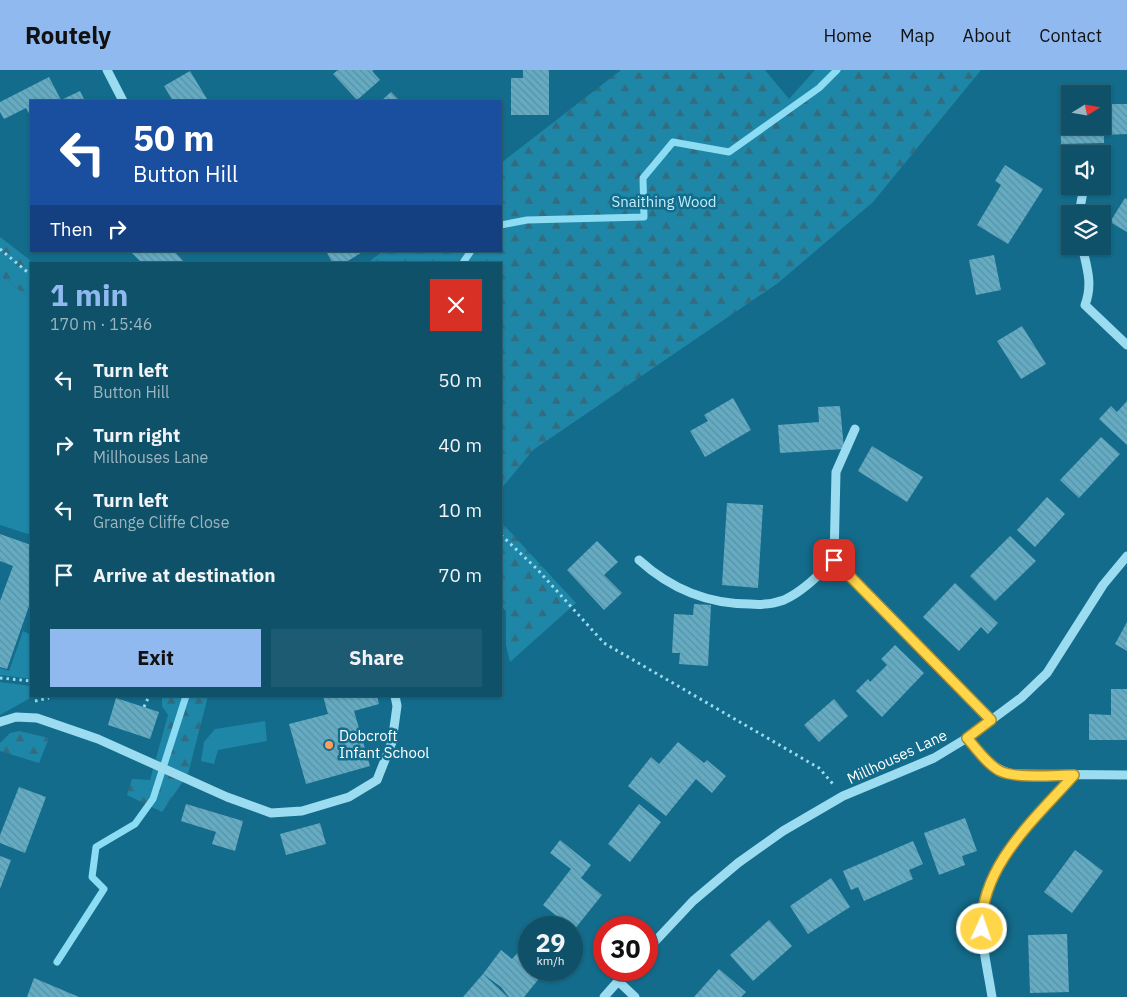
<!DOCTYPE html>
<meta charset="utf-8">
<style>
:root{--surface:#0e5168;--page:#1c5b71;--text:#f1f3f6;--muted:#9bb5c0;--line:#2e687c;--accent:#90b9f0}
body{margin:0;font-family:"IBM Plex Sans",sans-serif;background:var(--page);color:var(--text);height:100vh;display:flex;flex-direction:column;font-size:19px;white-space:nowrap}
*{box-sizing:border-box;margin:0}
p{font-size:16px;color:var(--muted)}
.icon{flex:none;width:28px;height:28px;fill:none;stroke:currentColor;stroke-width:2;stroke-linecap:round;stroke-linejoin:round}
.map{position:relative;flex:1;overflow:hidden}
.panel{position:absolute;left:30px;top:192px;width:472px;height:435px;display:flex;flex-direction:column;background:var(--surface);border-radius:0px;box-shadow:0 1px 4px #0004,0 0 0 1px var(--line)}
.panel>*{flex:none}
.hud{position:absolute;left:30px;top:30px;width:472px;height:152px;border-radius:0px;box-shadow:0 1px 4px #0004,0 0 0 1px var(--line);background:#1a4fa0;color:#fff;overflow:hidden}
.needle{width:32px;rotate:79deg}
.buttons{position:absolute;left:1061px;top:15px;display:grid;gap:10px}
.buttons a{display:grid;place-items:center;width:50px;height:50px;border-radius:0px;background:var(--surface);box-shadow:0 1px 4px #0004,0 0 0 1px var(--line);font-size:25px}
.speed{position:absolute;left:518px;top:846px;display:flex;gap:10px;font-size:25px;font-weight:700;text-align:center}
.speed>*{display:grid;place-content:center;width:65px;height:65px;border-radius:50%;background:var(--surface);box-shadow:0 1px 4px #0004,0 0 0 1px var(--line);line-height:1}
.speed small{font-size:12px;font-weight:400}
.speed .limit{border:8px solid #d22;background:#fff;color:#111}
.pin{position:absolute;display:grid;place-items:center;width:42px;height:42px;color:#fff;margin:-21px;border-radius:10px;box-shadow:0 2px 8px #0006}
.me{position:absolute;width:55px;margin:-28px;rotate:3deg;stroke-linejoin:round;filter:drop-shadow(0 0 4px #0008)}
.turn{display:flex;align-items:center;gap:18px;height:105px;padding:0 20px;font-size:22px}
.turn .icon{width:65px;height:65px;stroke-width:2.5}
.turn b{display:block;font-size:35px;line-height:42px}
.then{display:flex;align-items:center;height:48px;padding:0 20px;background:#0003;gap:10px;font-size:19px}
.round{display:grid;place-items:center;flex:none;width:52px;height:52px;border-radius:0px;background:var(--page)}
.headline{display:flex;align-items:center;justify-content:space-between;height:85px;padding:0 20px}
h1{font-size:30px;font-weight:800;line-height:38px;color:var(--accent)}
.button{display:flex;gap:10px;margin-top:auto;padding:10px 20px}
.button a{flex:1;height:58px;border-radius:0px;background:var(--accent);color:#111;font-size:20px;font-weight:800;line-height:58px;text-align:center}
.button a+a{background:var(--page);color:var(--text)}
ul{padding:0;list-style:none}
li{display:flex;align-items:center;gap:15px;height:65px;padding:0 20px}
li div{flex:1}
li b{display:block;font-size:19px}
li em{font-style:normal}
header{display:flex;align-items:center;gap:30px;box-sizing:border-box;height:70px;padding:0 25px;background:var(--accent);color:#111}
header strong{font-size:24px}
nav{display:flex;gap:28px;margin-inline-start:auto;font-size:18px}
.map>svg:first-child{display:block}
</style>
<header>
<strong>Routely</strong>
<nav><a>Home</a><a>Map</a><a>About</a><a>Contact</a></nav>
</header>
<div class="map">
<svg width="1127" height="927" viewBox="0 0 1127 927">
<defs>
<pattern id="forest-firs" width="22" height="20" patternUnits="userSpaceOnUse" patternTransform="scale(1.25)"><rect width="22" height="20" fill="#1e86a7"/><path d="M5 1l3.5 6h-7zM16 11l3.5 6h-7z" fill="#336c7e"/></pattern>
<pattern id="building-back-hatch" width="6" height="6" patternUnits="userSpaceOnUse" patternTransform="scale(1.25)"><rect width="6" height="6" fill="#64acc4"/><path d="M-1 5l2 2M0 0l6 6M5-1l2 2" fill="none" stroke="#5d8fa0"/></pattern>
</defs>
<rect width="100%" height="100%" fill="#136c8b"/>
<!-- green -->
<path fill="#1e86a7" d="M0,205l31,24v236l-31,-10z
M23,561l8,4v44l-31,-4v-7l9,3z
M0,612l31,4v10h3l-34,19z
M265,651l2,20 -49,9 -4,14 -13,-3 3,-19 11,-13z"/>
<!-- forest -->
<path fill="url(#forest-firs)" d="M621,0h144l24,29 26,-29h166l-108,132 -95,81 -245,167 -32,39v-225h-135l17,-13h118v-88z
M0,167l35,27h-4v35l-31,-24z
M501,452l75,81 -66,59 -4,-17v-34l-5,-5z
M162,626h46l-20,78 -26,38 -35,-17 5,-16 18,1 18,-65 -6,-9z
M19,661l30,7 -10,25 -39,-12v-8l10,-10z"/>
<g fill="none" stroke-linecap="round" stroke-linejoin="round">
<!-- stream -->
<path stroke="#8cdcf4" stroke-width="7" d="M501,155l26,-5 117,-3 -1,-39 30,-36 56,10 90,-64 18,-18
M462,194l9,-13
M57,892l47,-73 -12,-12 4,-30 39,-23 18,-25 33,-103"/>
</g>
<!-- building -->
<path fill="url(#building-back-hatch)" d="M338,0h36l-2,1 8,9 -23,20 -24,-26z
M523,0h26v45h-38v-37h12z
M190,1l17,28 -4,2h-30l-9,-15z
M49,7l12,23 19,-9 5,10h-54v16l-5,-9 -22,11 -4,-7v-10z
M391,22l9,9h-19z
M1102,34h25v30l-23,1v8l-43,1 -1,-39h10v21h32z
M1005,95l38,24 -35,55 -31,-19 24,-40 -6,-4z
M1125,128l2,1v33l-17,-10z
M130,181h44l12,13h-43z
M326,181h38l-21,13h-10z
M994,185l7,35 -25,5 -7,-35z
M1022,256l24,38 -25,15 -24,-38z
M733,328l18,32 -46,27 -15,-26 18,-10 -4,-6z
M1127,331v44l-28,-26 12,-13 6,6z
M840,336l4,43 -64,4 -2,-28 41,-3 -1,-15z
M1101,367l19,17 -41,44 -19,-18z
M872,376l51,31 -16,25 -49,-31z
M1047,427l18,17 -30,33 -18,-17z
M727,433l36,2 -5,83 -36,-3z
M0,464l31,11v61h-2l-22,63 -7,-2v-66l13,-35 -13,-5z
M1010,466l26,25 -41,40 -25,-25z
M597,471l21,21 -14,13 18,18 -18,17 -37,-40z
M955,513l43,40 -10,11 -7,-7 -22,24 -36,-34z
M694,534l17,1 -3,61 -29,-2 1,-11h-8l2,-39 19,1z
M1127,552v29l-12,-7z
M895,575l29,28 -42,44 -26,-26 12,-12 2,3 17,-17 -6,-6z
M1111,619h16v51h-38v-26l22,1z
M323,626h54l2,8 -25,7 16,55 -64,18 -17,-60 39,-10z
M116,628l43,14 -9,27 -42,-14z
M834,629l14,17 -29,26 -15,-17z
M678,672l26,21 3,-3 19,16 -14,17 -16,-14 -30,37 -38,-30 23,-29 8,7z
M19,717l27,10 -21,56 -25,-10v-8z
M186,734l57,17 -8,30 -23,-7 4,-12 -35,-11z
M639,734l22,18 -31,40 -22,-18z
M965,748l12,33 -15,5 3,9 -26,10 -15,-42z
M320,753l6,21 -40,11 -6,-21z
M560,770l31,25 -10,13 21,17 -28,35 -31,-25 28,-36 -21,-16z
M913,771l10,23 -14,6 4,9 -49,22 -6,-14 -7,3 -8,-19z
M1075,780l28,21 -31,42 -28,-21z
M0,786l11,4 -11,29z
M831,808l19,29 -42,27 -18,-28z
M769,850l23,26 -39,35 -23,-26z
M1067,864l2,58 -39,1 -2,-58z
M529,870v30h17l-22,27h-15l-8,-10 -18,-13 18,-24 11,9z
M719,899l27,23 -5,5h-47z
M483,904l25,23h-45z
M34,908l45,19h-52z"/>
<g fill="none" stroke-linecap="round" stroke-linejoin="round">
<!-- path -->
<path stroke="#9bdcf0" stroke-width="3" stroke-dasharray="2.5 4" stroke-linecap="butt" d="M0,179l31,26
M501,465l36,34 67,74 215,125 14,16
M0,608l31,3
M35,631l14,-3
M144,637l5,-11"/>
<!-- minor -->
<path stroke="#9bdcf0" stroke-width="9" d="M107,0l16,31
M1102,95l2,-2
M1079,144l5,-28
M1082,176c5,22 11,38 3,59l42,40
M639,490c32,29 68,44 111,44 11,1 23,0 34,-4 20,-9 35,-26 50,-40l2,-88 19,-43
M834,490l157,160
M0,652l16,-5 21,1 61,21 129,58 44,16 31,-2 47,-14 28,-17 15,-38 5,-36 -2,-10
M967,668c14,16 25,32 47,36l113,1
M646,881l47,-50 45,-38 45,-32 60,-35 91,-38 33,-20 54,-40 26,-25 56,-88 24,-29
M618,911l17,16
M604,927l24,-27
M992,927c-4,-26 -11,-53 -10,-80 0,-51 60,-105 92,-142"/>
</g>
<g fill="none" stroke-linecap="round" stroke-linejoin="round">
<defs>
<path id="route" d="M834,490l157,160 -24,18c10,11 20,26 33,33 16,8 55,4 74,4 -38,43 -95,92 -92,154"/>
</defs>
<!-- route casing -->
<use href="#route" stroke="#a68a30" stroke-width="12"/>
<!-- route -->
<use href="#route" stroke="#ffd54a" stroke-width="9"/>
</g>
<!-- markers -->
<circle fill="#ff9d5a" stroke="#136c8b" stroke-width="2" cx="329" cy="675" r="5"/>
<g text-anchor="middle" stroke-width="5" stroke-linejoin="round" paint-order="stroke">
<!-- park labels -->
<g font-size="15" fill="#c1eefc" stroke="#136c8b">
<text x="664" y="137">Snaithing Wood</text>
</g>
<!-- poi labels -->
<g font-size="15" fill="#fff" stroke="#136c8b" text-anchor="start">
<text x="339" y="671">Dobcroft<tspan x="339" dy="17">Infant School</tspan></text>
</g>
<!-- street labels -->
<g font-size="15" fill="#fff" stroke="#136c8b">
<text transform="translate(897 687) rotate(-25)" y="5">Millhouses Lane</text>
</g>
</g>
</svg>
<div class="buttons">
<a><svg class="needle" viewBox="-14 -14 28 28"><path d="M0-13l5 13h-10z" fill="#e53935"/><path d="M0 13l5-13h-10z" fill="#9bb5c0"/></svg></a>
<a><svg class="icon" aria-label="sound" viewBox="0 0 24 24"><path d="M4 9h4l5-4v14l-5-4H4zM17 9q2 3 0 6"/></svg></a>
<a><svg class="icon" aria-label="layers" viewBox="0 0 24 24"><path d="M12 4l9 5-9 5-9-5zM3 14l9 5 9-5"/></svg></a>
</div>
<div class="speed"><div>29<small>km/h</small></div><div class="limit">30</div></div>
<div class="pin" style="left:834px;top:490px;background:#d93025"><svg class="icon" aria-label="arrive" viewBox="0 0 24 24"><path d="M6 21V4h12l-3 4 3 4H6"/></svg></div>
<svg class="me" style="left:982px;top:859px" viewBox="-20 -20 40 40"><circle r="17" fill="#ffd54a" stroke="#fff" stroke-width="3"/><path d="M0-11L8 9 0 5-8 9z" fill="#fff"/></svg>
<div class="hud">
<div class="turn"><svg class="icon" aria-label="left" viewBox="0 0 24 24"><path d="M17 20v-9H6M10 6l-5 5 5 5"/></svg><div><b>50 m</b>Button Hill</div></div>
<div class="then">Then<svg class="icon" aria-label="right" viewBox="0 0 24 24"><path d="M7 20v-9h11M14 6l5 5-5 5"/></svg></div>
</div>
<section class="panel">
<div class="headline"><div><h1>1 min</h1><p>170 m · 15:46</p></div><a class="round" style="background:#d93025;color:#fff"><svg class="icon" aria-label="close" viewBox="0 0 24 24"><path d="M6 6l12 12M18 6L6 18"/></svg></a></div>
<ul>
<li><svg class="icon" aria-label="left" viewBox="0 0 24 24"><path d="M17 20v-9H6M10 6l-5 5 5 5"/></svg><div><b>Turn left</b><p>Button Hill</p></div><em>50 m</em></li>
<li><svg class="icon" aria-label="right" viewBox="0 0 24 24"><path d="M7 20v-9h11M14 6l5 5-5 5"/></svg><div><b>Turn right</b><p>Millhouses Lane</p></div><em>40 m</em></li>
<li><svg class="icon" aria-label="left" viewBox="0 0 24 24"><path d="M17 20v-9H6M10 6l-5 5 5 5"/></svg><div><b>Turn left</b><p>Grange Cliffe Close</p></div><em>10 m</em></li>
<li><svg class="icon" aria-label="arrive" viewBox="0 0 24 24"><path d="M6 21V4h12l-3 4 3 4H6"/></svg><div><b>Arrive at destination</b></div><em>70 m</em></li>
</ul>
<div class="button"><a>Exit</a><a>Share</a></div>
</section>
</div>
